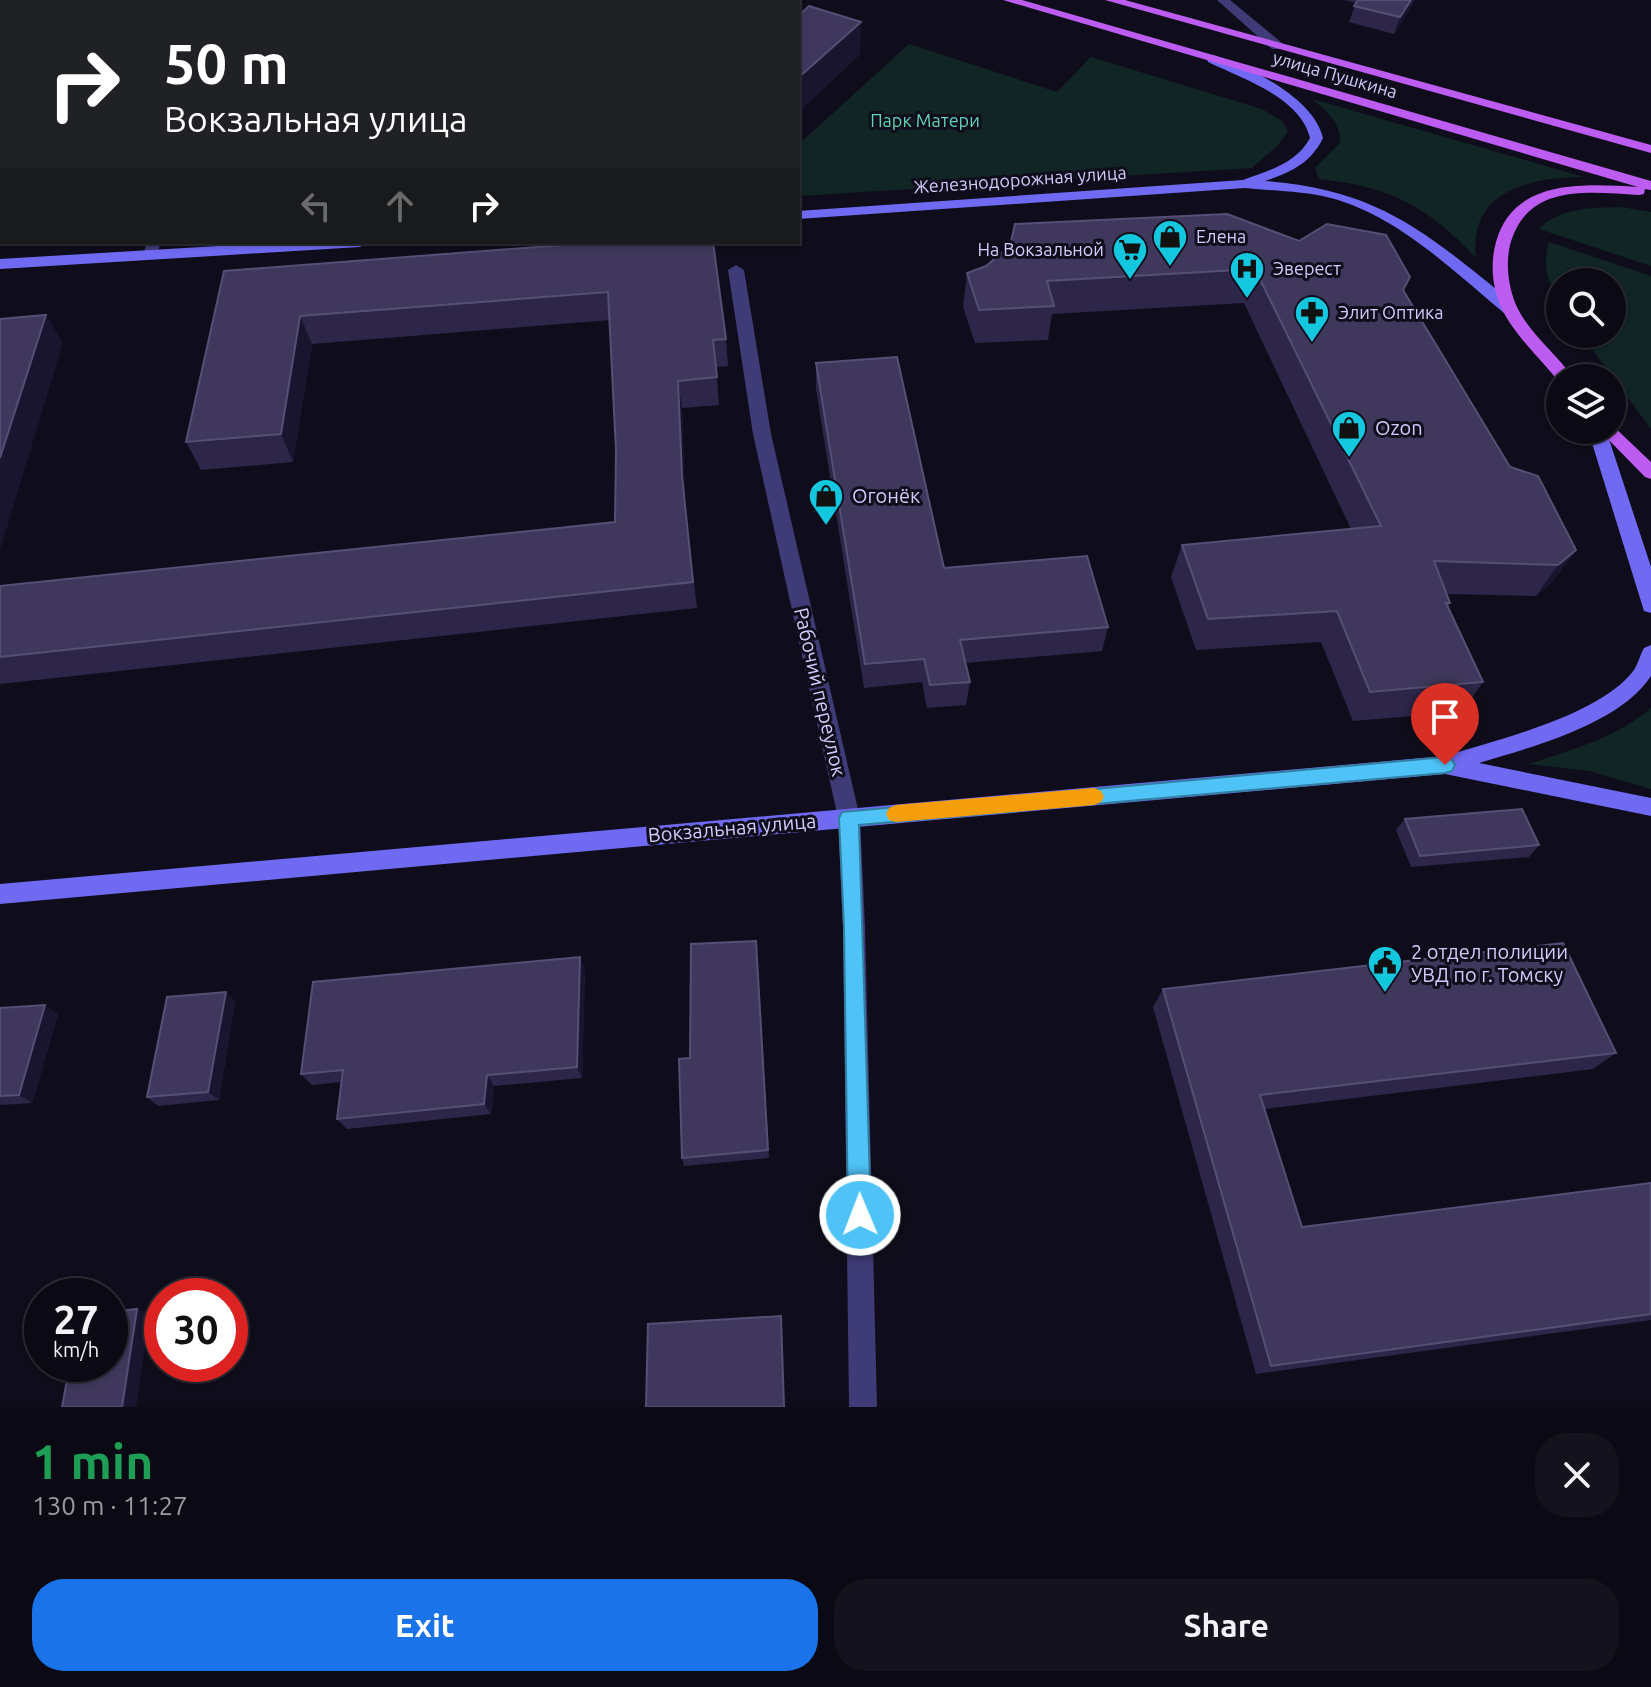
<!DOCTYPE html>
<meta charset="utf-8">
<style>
:root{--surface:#0b0a14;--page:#14131d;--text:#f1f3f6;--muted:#9a9aa0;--line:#2b2b34;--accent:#1a73e8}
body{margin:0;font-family:Ubuntu,sans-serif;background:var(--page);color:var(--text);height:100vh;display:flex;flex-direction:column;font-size:30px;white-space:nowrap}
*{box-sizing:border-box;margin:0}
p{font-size:26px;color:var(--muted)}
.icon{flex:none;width:44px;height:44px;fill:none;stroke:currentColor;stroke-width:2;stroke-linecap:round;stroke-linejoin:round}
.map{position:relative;height:1407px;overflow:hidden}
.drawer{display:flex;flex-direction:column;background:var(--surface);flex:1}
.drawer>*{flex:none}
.top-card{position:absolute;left:0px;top:0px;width:800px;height:244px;box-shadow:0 2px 6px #0004,0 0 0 2px var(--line);background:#202124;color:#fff;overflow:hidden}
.fabs{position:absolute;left:1546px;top:268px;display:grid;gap:16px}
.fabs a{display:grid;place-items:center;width:80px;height:80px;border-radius:50%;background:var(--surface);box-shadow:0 2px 6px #0004,0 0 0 2px var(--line);font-size:40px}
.speed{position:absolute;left:24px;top:1278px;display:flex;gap:16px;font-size:40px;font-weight:700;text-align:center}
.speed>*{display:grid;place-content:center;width:104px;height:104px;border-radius:50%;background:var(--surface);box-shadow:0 2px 6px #0004,0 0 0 2px var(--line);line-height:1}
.speed small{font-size:20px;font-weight:400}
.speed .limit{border:12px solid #d22;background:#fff;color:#111}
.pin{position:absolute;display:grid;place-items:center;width:68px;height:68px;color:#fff;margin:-82px -34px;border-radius:50% 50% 50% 0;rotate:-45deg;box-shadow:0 0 8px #0007}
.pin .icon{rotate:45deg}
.me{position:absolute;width:88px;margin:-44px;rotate:359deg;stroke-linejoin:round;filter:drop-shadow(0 0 6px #0008)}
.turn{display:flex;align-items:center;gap:28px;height:168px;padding:0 32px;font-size:36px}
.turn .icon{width:104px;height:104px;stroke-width:2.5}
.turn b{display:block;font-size:56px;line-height:68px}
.lanes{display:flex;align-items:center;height:76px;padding:0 32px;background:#0003;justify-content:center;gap:40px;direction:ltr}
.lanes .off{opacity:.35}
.round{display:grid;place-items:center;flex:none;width:84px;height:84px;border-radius:32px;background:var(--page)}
.headline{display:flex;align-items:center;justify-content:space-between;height:136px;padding:0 32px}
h1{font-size:48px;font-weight:700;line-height:60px;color:#1e9e55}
.action{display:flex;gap:16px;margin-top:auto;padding:16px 32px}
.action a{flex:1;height:92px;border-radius:32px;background:var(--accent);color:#fff;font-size:32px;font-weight:700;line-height:92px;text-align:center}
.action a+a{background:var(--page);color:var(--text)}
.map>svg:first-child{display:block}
</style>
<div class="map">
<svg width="1651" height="1407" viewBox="0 0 1651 1407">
<rect width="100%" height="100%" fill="#0f0d1b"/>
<!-- green -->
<path fill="#102524" d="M909,44l148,48 34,-35 171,52 20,12 6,10 -10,14 -26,23 -454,28v-51z
M1312,99l272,78c-54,0 -116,14 -108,81 -48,-52 -88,-72 -157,-79l-4,-11 25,-25c1,-21 -13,-31 -28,-44z
M1621,207l30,5v54l-112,-37c20,-22 54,-21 82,-22z
M1549,242l102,34v153l-70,-95h31v-52h-52v19c-13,-20 -18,-35 -11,-59z
M1651,708v81l-62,-18 -61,-7c44,-14 88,-26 123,-56z"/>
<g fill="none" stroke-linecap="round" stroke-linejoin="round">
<!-- service -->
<path fill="#3f3b76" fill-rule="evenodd" d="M18,0h15l-16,2z
M1217,0h13l52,43v6h-10z
M2,9v8l-2,1v-8z
M0,154h2l-2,10z
M147,242h14l-5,16h-10l-3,-3z"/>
<!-- minor -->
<path fill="#3f3b76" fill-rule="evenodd" d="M736,265l8,5 27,164 89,384 5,109 12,480h-28l-6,-480 -5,-109 -85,-384 -25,-164z"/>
<!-- secondary -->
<path fill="#706af3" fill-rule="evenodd" d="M1213,55c37,12 101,43 110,83 -13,26 -32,34 -58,43 118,9 163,54 251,124v8h-12c-52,-43 -106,-97 -173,-115 -28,-7 -58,-7 -86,-10l-447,31v-8l445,-31c26,-10 53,-16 67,-42 -10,-41 -67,-59 -102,-76l-1,-3z
M285,242h82l-7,5 -360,22v-10z
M1588,430h18l45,137v46l-7,-2z
M1651,645v31c-31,48 -119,71 -172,87l172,35v18l-206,-42 -1445,130v-20l1445,-128c52,-16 156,-41 189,-86 4,-6 6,-15 10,-22z"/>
<!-- primary -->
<path fill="#bc5cf1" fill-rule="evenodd" d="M1003,0h19l629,181v9l-6,-1 -1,5 -5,1c-52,-3 -112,-12 -129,50 -5,21 -1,47 9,66 14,26 38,43 54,67h-13l-1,4c-19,-24 -44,-46 -57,-73 -10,-21 -12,-46 -6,-67 18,-64 88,-58 142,-55z
M1105,0h20l526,145v8z
M1612,425l39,37v17l-6,-2 -42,-43 -3,-4h12z"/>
</g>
<!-- wall -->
<path fill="#2d2648" d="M1344,0h71l-21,34 -45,-12 7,-19z
M1015,224l389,68 106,175 66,83 -23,31 -17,15 -89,-2 3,9 -2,4 35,75 -21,30 -109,9 -32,-79 -125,8 -25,-73 11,-32 169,-16 -107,-226 -192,11 -4,26 -73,3 -12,-36 4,-34 19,-7 24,-20z
M661,244l65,95 2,27 -12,1 3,38 -37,3 3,95 12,105 -697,76v-98l615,-64 1,-71 -6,-131 -298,24 -19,118 -92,8 -15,-28 38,-171z
M816,363l128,205 164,59 -6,24 -137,12 5,19 -4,23 -39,3 -5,-26 -58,6 -48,-299z
M1405,819l134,26 -10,12 -118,10 -15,-37z
M756,941l13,217 -85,8 -2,-8 8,-100z
M580,957l5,13 -3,108 -88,8 -3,28 -144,15 -10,-10 4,-37 -29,3 -11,-11z
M1163,989l453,64 -23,16 -329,40 38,118 349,-44v137l-395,54 -103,-367z
M235,1001l-16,99 -61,6 -11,-9z
M45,1005l13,10 -26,88 -32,2v-97z"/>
<!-- shaded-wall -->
<path fill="#1a152e" d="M613,0h28l-3,2h-27z
M1411,0h4l-21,34 6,-17z
M861,22l-1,33 -62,58v-35z
M2,72v45l-2,1v-45z
M46,315l17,28 -63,207v-92z
M300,316l12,28 -19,118 -12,-28z
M678,381l4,27 3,95 12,105 -15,-132z
M1576,550l-23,31 -17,15 22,-31z
M580,957l5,13 -3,108 -5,-11z
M226,992l9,9 -16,99 -11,-8z
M45,1005l13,10 -26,88 -13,-8z
M487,1075l7,11 -3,28 -7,-10z
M137,1309l13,5 -14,93h-14z"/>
<!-- building -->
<path fill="#3f385c" stroke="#564f75" stroke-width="2" d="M352,0h63l6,2h-72z
M541,0h72l-2,2h-72z
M1358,0h53l-11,17 -46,-11z
M809,6l52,16 -63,56v-62z
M1227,214l72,27 28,-17 59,11 24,42 -7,13 107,177 28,9 38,74 -18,15 -124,-4 16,42h-4l37,79 -113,10 -33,-81 -129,8 -26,-74 199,-19 -126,-257 -208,12 7,25 -75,4 -12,-37 19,-7 24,-20 5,-22z
M602,242h58v2l53,-2 13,97 -13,1 4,37 -39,4 4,95 11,106 -693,75v-71l615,-64 1,-71 -8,-159 -308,24 -19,118 -95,8 38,-171z
M46,315l-46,143v-139z
M897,357l47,211 143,-12 21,71 -148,13 10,42 -40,3 -6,-26 -59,5 -49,-301z
M1522,809l17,36 -119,11 -15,-37z
M756,941l12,209 -86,8 -3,-99 11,-1 1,-114z
M1563,943l53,110 -356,42 42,132 349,-44v131l-380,52 -108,-377z
M580,957l-3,110 -90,8 -3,29 -147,15 6,-49 -42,4 12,-92z
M226,992l-18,100 -61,5 20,-100z
M45,1005l-26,90 -19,1v-88z
M137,1309l-15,98h-60l8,-43h40v-52z
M781,1316l3,91h-138l2,-83z"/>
<!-- route -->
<path fill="#4fc3f7" stroke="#337fa1" stroke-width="2" d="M1445,757l7,3 3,5 -3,6 -7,2 -586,52 12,390 -3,8 -8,4 -9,-4 -3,-8 -4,-288 -5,-109 3,-6z"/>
<!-- slow -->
<path fill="#f59e0b" d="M1094,788l7,3 3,6 -3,5 -7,3 -198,17 -7,-2 -3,-6 3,-6 7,-3z"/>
<!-- icons -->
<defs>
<symbol id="shop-pin" viewBox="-11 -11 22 30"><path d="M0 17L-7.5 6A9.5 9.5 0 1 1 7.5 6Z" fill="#13c7df" stroke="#0f0d1b"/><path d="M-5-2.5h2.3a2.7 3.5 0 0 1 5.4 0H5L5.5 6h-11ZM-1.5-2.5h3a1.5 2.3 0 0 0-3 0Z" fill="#111"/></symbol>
<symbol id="supermarket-pin" viewBox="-11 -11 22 30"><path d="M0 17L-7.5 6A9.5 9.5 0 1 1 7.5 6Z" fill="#13c7df" stroke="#0f0d1b"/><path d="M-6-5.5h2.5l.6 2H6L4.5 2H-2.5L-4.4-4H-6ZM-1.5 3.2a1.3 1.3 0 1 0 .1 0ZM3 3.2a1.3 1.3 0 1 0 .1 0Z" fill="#111"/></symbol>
<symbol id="hospital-pin" viewBox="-11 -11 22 30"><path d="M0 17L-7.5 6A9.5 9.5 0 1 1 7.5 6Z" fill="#13c7df" stroke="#0f0d1b"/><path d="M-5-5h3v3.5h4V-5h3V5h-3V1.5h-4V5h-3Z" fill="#111"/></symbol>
<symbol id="pharmacy-pin" viewBox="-11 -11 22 30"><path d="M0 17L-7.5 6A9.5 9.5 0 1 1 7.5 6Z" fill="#13c7df" stroke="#0f0d1b"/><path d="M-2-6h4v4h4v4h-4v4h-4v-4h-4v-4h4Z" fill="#111"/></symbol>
<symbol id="civic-pin" viewBox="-11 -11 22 30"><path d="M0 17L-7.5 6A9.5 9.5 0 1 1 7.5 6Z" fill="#13c7df" stroke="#0f0d1b"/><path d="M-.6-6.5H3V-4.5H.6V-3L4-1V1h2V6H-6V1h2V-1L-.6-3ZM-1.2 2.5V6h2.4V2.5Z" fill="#111"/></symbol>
</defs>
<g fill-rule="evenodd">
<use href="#shop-pin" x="1150" y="217" width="40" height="54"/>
<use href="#supermarket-pin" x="1110" y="230" width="40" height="54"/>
<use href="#hospital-pin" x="1227" y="249" width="40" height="54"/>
<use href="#pharmacy-pin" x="1292" y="293" width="40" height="54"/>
<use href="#shop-pin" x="1329" y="408" width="40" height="54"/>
<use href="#shop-pin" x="806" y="476" width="40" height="54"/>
<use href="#civic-pin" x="1365" y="943" width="40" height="54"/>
</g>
<g text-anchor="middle" stroke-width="6" stroke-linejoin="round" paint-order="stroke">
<!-- far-street labels -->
<g font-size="18" fill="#d2cbfb" stroke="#0f0d1b">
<text transform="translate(1335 75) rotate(16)" y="6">улица Пушкина</text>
<text transform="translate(1020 180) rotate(-4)" y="6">Железнодорожная улица</text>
</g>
<!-- far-park labels -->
<g font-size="18" fill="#5fd3b8" stroke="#0f0d1b">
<text x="925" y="127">Парк Матери</text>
</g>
<!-- far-poi labels -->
<g font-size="18" fill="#d2cbfb" stroke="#0f0d1b" text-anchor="start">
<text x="1196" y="243">Елена</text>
<text x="1104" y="256" text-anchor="end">На Вокзальной</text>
<text x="1273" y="275">Эверест</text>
<text x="1338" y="319">Элит Оптика</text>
</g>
<!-- poi labels -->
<g font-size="20" fill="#d2cbfb" stroke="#0f0d1b" text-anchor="start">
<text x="1375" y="435">Ozon</text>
<text x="852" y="503">Огонёк</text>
<text x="1411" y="959">2 отдел полиции<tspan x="1411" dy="23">УВД по г. Томску</tspan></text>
</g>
<!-- street labels -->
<g font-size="20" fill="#d2cbfb" stroke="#0f0d1b">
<text transform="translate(820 692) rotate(77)" y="7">Рабочий переулок</text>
<text transform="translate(732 828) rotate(-5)" y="7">Вокзальная улица</text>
</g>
</g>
</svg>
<div class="fabs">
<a><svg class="icon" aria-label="search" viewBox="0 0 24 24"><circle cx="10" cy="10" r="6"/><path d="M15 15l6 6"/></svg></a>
<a><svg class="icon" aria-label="layers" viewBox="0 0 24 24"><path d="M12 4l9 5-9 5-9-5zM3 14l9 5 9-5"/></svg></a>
</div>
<div class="speed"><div>27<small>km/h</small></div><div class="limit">30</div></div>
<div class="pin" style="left:1445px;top:765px;background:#d93025"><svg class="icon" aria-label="arrive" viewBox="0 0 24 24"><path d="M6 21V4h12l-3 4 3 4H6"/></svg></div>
<svg class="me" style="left:860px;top:1215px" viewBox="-20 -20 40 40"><circle r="17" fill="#4fc3f7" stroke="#fff" stroke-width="3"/><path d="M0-11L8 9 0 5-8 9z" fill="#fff"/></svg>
<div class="top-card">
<div class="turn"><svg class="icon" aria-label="right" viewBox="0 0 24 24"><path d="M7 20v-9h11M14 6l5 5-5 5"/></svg><div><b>50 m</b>Вокзальная улица</div></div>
<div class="lanes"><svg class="icon off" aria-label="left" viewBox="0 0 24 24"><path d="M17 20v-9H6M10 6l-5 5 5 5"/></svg><svg class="icon off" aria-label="ahead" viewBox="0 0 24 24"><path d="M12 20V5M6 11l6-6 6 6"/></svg><svg class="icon" aria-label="right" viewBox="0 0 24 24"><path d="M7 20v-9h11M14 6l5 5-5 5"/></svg></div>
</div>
</div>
<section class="drawer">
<div class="headline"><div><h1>1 min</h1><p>130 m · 11:27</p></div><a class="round"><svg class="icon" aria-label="close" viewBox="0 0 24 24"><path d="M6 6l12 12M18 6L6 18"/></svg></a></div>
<div class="action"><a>Exit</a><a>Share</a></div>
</section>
